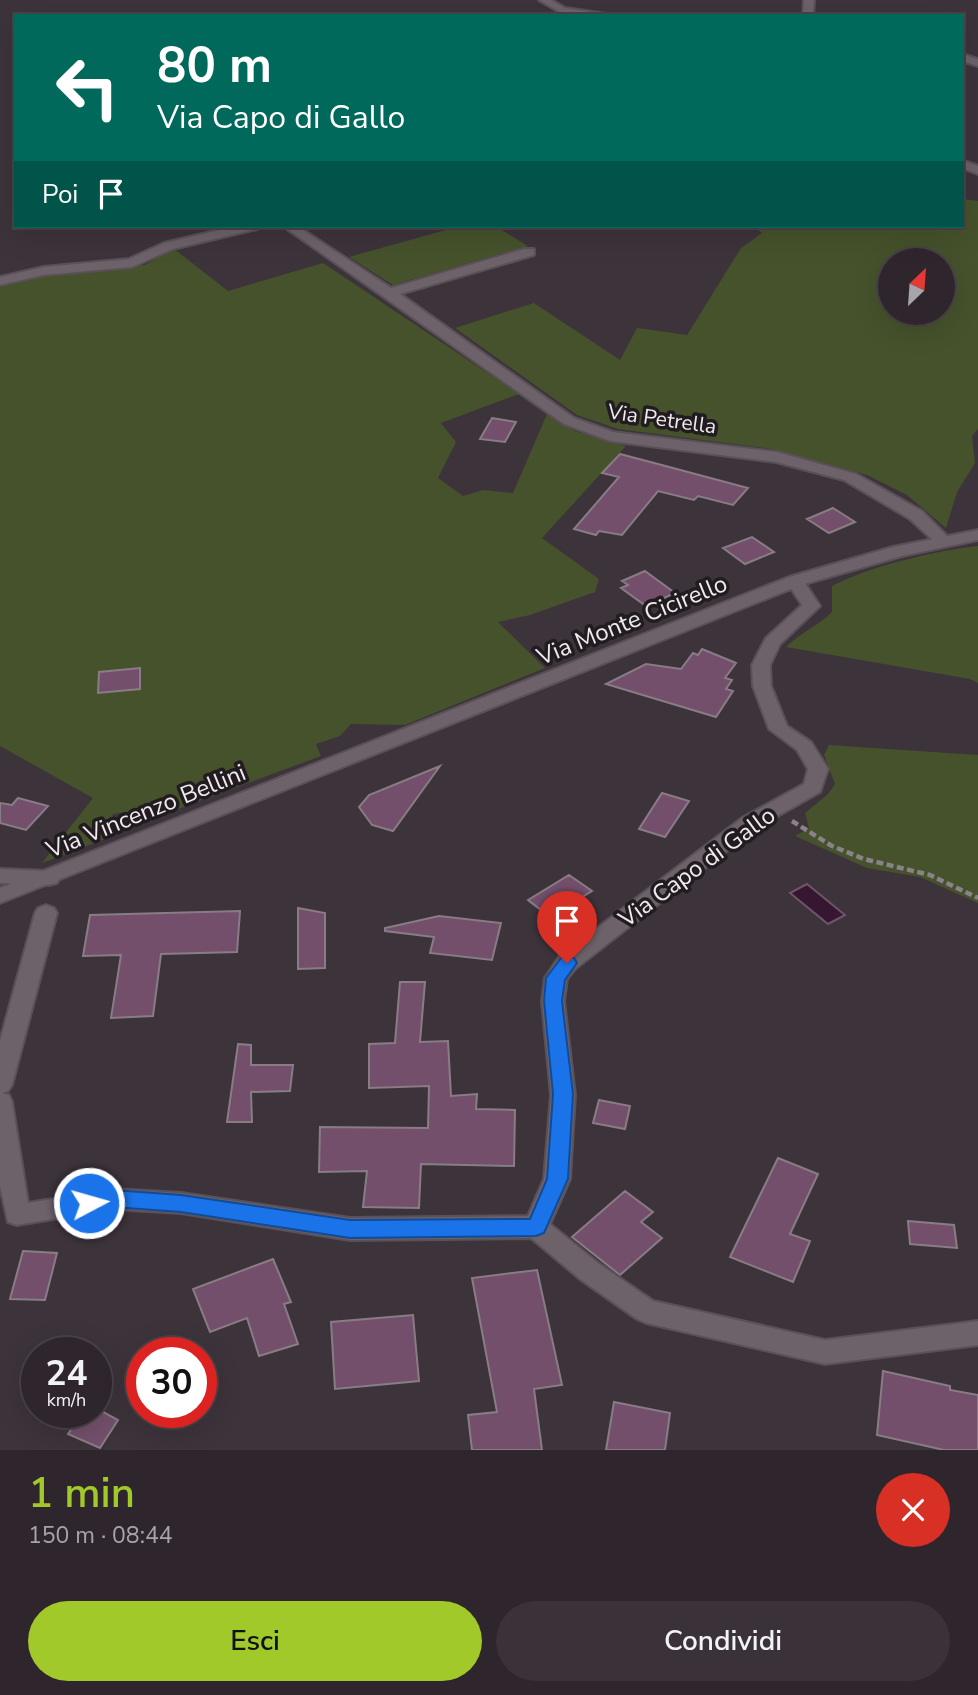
<!DOCTYPE html>
<html lang="it">
<meta charset="utf-8">
<style>
:root{--surface:#2e262c;--page:#3a3238;--text:#f1f3f6;--muted:#a7a5a9;--line:#494348;--accent:#a1c92a}
body{margin:0;font-family:"Nunito Sans",sans-serif;background:var(--page);color:var(--text);height:100vh;display:flex;flex-direction:column;font-size:26px;white-space:nowrap}
*{box-sizing:border-box;margin:0}
p{font-size:23px;color:var(--muted)}
.icon{flex:none;width:38px;height:38px;fill:none;stroke:currentColor;stroke-width:2;stroke-linecap:round;stroke-linejoin:round}
.map{position:relative;height:1450px;overflow:hidden}
.sheet{display:flex;flex-direction:column;background:var(--surface);flex:1}
.sheet>*{flex:none}
.guide{position:absolute;left:14px;top:14px;width:950px;height:214px;border-radius:0px;box-shadow:0 7px 28px #0002,0 0 0 2px var(--line);background:#00695c;color:#fff;overflow:hidden}
.needle{width:46px;rotate:25deg}
.controls{position:absolute;left:878px;top:248px;display:grid;gap:14px}
.controls a{display:grid;place-items:center;width:77px;height:77px;border-radius:50%;background:var(--surface);box-shadow:0 7px 28px #0002,0 0 0 2px var(--line);font-size:35px}
.speed{position:absolute;left:21px;top:1337px;display:flex;gap:14px;font-size:35px;font-weight:700;text-align:center}
.speed>*{display:grid;place-content:center;width:91px;height:91px;border-radius:50%;background:var(--surface);box-shadow:0 7px 28px #0002,0 0 0 2px var(--line);line-height:1}
.speed small{font-size:18px;font-weight:400}
.speed .limit{border:10px solid #d22;background:#fff;color:#111}
.pin{position:absolute;display:grid;place-items:center;width:60px;height:60px;color:#fff;margin:-72px -30px;border-radius:50% 50% 50% 0;rotate:-45deg;box-shadow:0 0 7px #0007}
.pin .icon{rotate:45deg}
.me{position:absolute;width:77px;margin:-38px;rotate:84deg;stroke-linejoin:round;filter:drop-shadow(0 0 5px #0008)}
.turn{display:flex;align-items:center;gap:24px;height:147px;padding:0 28px;font-size:32px}
.turn .icon{width:91px;height:91px;stroke-width:2.5}
.turn b{display:block;font-size:49px;line-height:60px}
.then{display:flex;align-items:center;height:66px;padding:0 28px;background:#0003;gap:14px;font-size:26px}
.round{display:grid;place-items:center;flex:none;width:74px;height:74px;border-radius:37px;background:var(--page)}
.overview{display:flex;align-items:center;justify-content:space-between;height:119px;padding:0 28px}
h1{font-size:42px;font-weight:600;line-height:52px;color:var(--accent)}
.primary-button{display:flex;gap:14px;margin-top:auto;padding:14px 28px}
.primary-button a{flex:1;height:80px;border-radius:42px;background:var(--accent);color:#111;font-size:28px;font-weight:600;line-height:80px;text-align:center}
.primary-button a+a{background:var(--page);color:var(--text)}
.map>svg:first-child{display:block}
</style>
<div class="map">
<svg width="978" height="1450" viewBox="0 0 978 1450">
<rect width="100%" height="100%" fill="#3d333b"/>
<!-- green -->
<path fill="#46522c" fill-rule="evenodd" d="M963,199l15,2v228l-6,7 3,27 -18,29 -11,36 -39,-33 -40,-20 -96,-26 -153,-20 -41,-14 -122,-87 79,-25 86,57 17,-32 50,7 54,-87 21,-15 -9,-7h209zM891,261h52v52h-52z
M460,226h35l33,20 -135,39 -44,-28z
M173,248l55,43 95,-28 196,131 -78,29 15,19 -18,36 25,18 20,-6 30,3 34,-79 28,17 51,15 -84,92 57,41 -4,13 -65,23 -32,7 47,46 -140,57 -54,-1 -11,12 -24,8 5,12 -186,69v-14l-22,3 -8,25 -63,24 51,-65 -93,-52v-462l42,-9 103,-10z
M978,546v137l-8,-4 -184,-32c14,-14 32,-21 46,-35v-26c39,-20 101,-35 146,-40z
M829,745l149,10v148l-58,-26 -53,-9 -72,-32 14,-8 -4,-15 23,-19 7,-10 -11,-29z"/>
<!-- water -->
<path fill="#361630" stroke="#6e5569" stroke-width="2" d="M807,884l38,31 -17,9 -38,-31z"/>
<!-- building -->
<path fill="#734f6b" stroke="#887c85" stroke-width="2" d="M492,418l24,4 -11,20 -25,-3z
M620,454l38,10 90,24 -15,17 -35,-9 -4,4 -36,-9 -36,44 -23,-4 -3,4 -22,-6 45,-52 -17,-4z
M833,508l22,14 -26,11 -22,-14z
M752,537l22,15 -29,12 -22,-16z
M645,571l30,22 -29,13 -25,-18 7,-3 -6,-4z
M702,649l34,14 -11,15 7,2 -6,9 7,2 -17,26 -110,-33 40,-20 35,5 12,-16 5,2z
M140,668v21l-42,4 1,-21z
M440,766l-47,65 -21,-6 -13,-18 10,-12z
M662,793l27,8 -24,36 -26,-8z
M18,798l30,8 -22,24 -26,-7v-20l12,2z
M569,875l23,16 -42,26 -22,-17z
M298,908l27,5v55l-27,1z
M240,911l-3,41 -76,2 -8,62 -42,2 10,-63 -38,1 7,-41z
M439,916l62,7 -9,37 -62,-7 4,-16 -49,-6v-3z
M400,982h25l-5,60 28,-1 3,55 26,-2 -1,15 39,1 -1,56 -93,-2 -2,44 -56,-1 4,-36 -48,1 1,-45 108,1 1,-42 -60,2v-44l26,-1z
M238,1044l13,1v20h42l-3,26 -39,1 1,30h-25z
M599,1100l31,6 -5,23 -32,-6z
M778,1158l40,16 -28,60 20,7 -17,41 -63,-25z
M625,1191l28,21 -12,10 21,16 -42,37 -48,-38z
M908,1221l46,4 3,23 -47,-4z
M23,1251l34,2 -12,47 -35,-1z
M273,1259l18,43 -7,2 14,40 -39,12 -12,-38 -37,14 -17,-43z
M537,1270l25,115 -28,4 8,61h-70l-4,-35 29,-3 -25,-134z
M413,1315l6,66 -84,8 -4,-67z
M883,1371l67,15v4l28,5v55h-34l-67,-15z
M614,1402l56,11 -5,37h-59z
M96,1408l22,12 -18,28 -32,-14 15,-22h13z"/>
<g fill="none" stroke-linecap="round" stroke-linejoin="round">
<defs>
<path id="minor" d="M539,0h12l14,8 55,8 -57,-2z
M804,0h10l-1,16h-10z
M962,54l16,5v7l-16,-5z
M962,160l16,6v8l-16,-6z
M237,226h21l-1,3 -84,20 -41,18 -88,8 -44,10v-8l44,-10 85,-8 35,-16z
M283,226h14l94,62 133,-39h10v6l-134,39 174,124 39,14 164,20 79,22 66,37 30,30 -2,4h-12l-28,-26 -66,-39 -68,-18 -166,-21 -46,-17z
M795,576l6,1 19,29 -40,38 -10,21 1,21 16,40 24,16 17,27 -8,23 -64,36 -181,141 -8,10 -3,22 11,94 -5,84 -20,45 48,39 55,38 172,39 153,-19v24l-153,19 -179,-41 -9,-4 -57,-40 -49,-41 -181,2 -169,-27 -68,-4 -96,16 -9,-3 -8,-36v-145l35,-128 3,-5 8,-3 8,3 3,5 -45,172 -4,6 -6,2 7,2 3,7 16,101 85,-14 68,4 169,25 178,-2 16,-37 7,-84 -9,-94 3,-23 14,-21 183,-139 62,-34 4,-15 -11,-19 -28,-21 -16,-43 -1,-21 14,-27 36,-33 -16,-24z
M0,869l49,2 8,2 3,5 -3,5 -8,2 -49,-2z"/>
<path id="tertiary" d="M978,530v10l-76,16 -101,29 -801,318v-15l789,-311 104,-30z"/>
</defs>
<!-- minor casing -->
<use href="#minor" stroke="#595157" stroke-width="4"/>
<!-- tertiary casing -->
<use href="#tertiary" stroke="#595157" stroke-width="4"/>
<!-- path -->
<path stroke="#8b8289" stroke-width="4.5" stroke-dasharray="7 3.5" stroke-linecap="butt" d="M792,821l40,25 32,13 66,16 48,23"/>
<!-- minor -->
<use href="#minor" fill="#6d616a" fill-rule="evenodd"/>
<!-- tertiary -->
<use href="#tertiary" fill="#6d616a" fill-rule="evenodd"/>
</g>
<!-- route -->
<path fill="#1a73e8" stroke="#114b97" stroke-width="2" d="M567,956l7,2 3,5 -12,17 -3,21 11,93 -5,85 -24,54 -8,3 -186,2 -169,-26 -68,-5 -24,4 -7,-2 -3,-6 3,-6 31,-7 68,5 169,25 180,-1 17,-40 6,-85 -9,-93 2,-23 15,-20z"/>
<g text-anchor="middle" stroke-width="7" stroke-linejoin="round" paint-order="stroke">
<!-- far-street labels -->
<g font-size="21" fill="#f0e9ee" stroke="#211c20">
<text transform="translate(662 419) rotate(8)" y="7">Via Petrella</text>
</g>
<!-- street labels -->
<g font-size="24" fill="#f0e9ee" stroke="#211c20">
<text transform="translate(632 620) rotate(-22)" y="8">Via Monte Cicirello</text>
<text transform="translate(146 811) rotate(-22)" y="8">Via Vincenzo Bellini</text>
<text transform="translate(697 867) rotate(-36)" y="8">Via Capo di Gallo</text>
</g>
</g>
</svg>
<div class="controls">
<a><svg class="needle" viewBox="-14 -14 28 28"><path d="M0-13l5 13h-10z" fill="#e53935"/><path d="M0 13l5-13h-10z" fill="#a7a5a9"/></svg></a>
</div>
<div class="speed"><div>24<small>km/h</small></div><div class="limit">30</div></div>
<div class="pin" style="left:567px;top:963px;background:#d93025"><svg class="icon" aria-label="arrive" viewBox="0 0 24 24"><path d="M6 21V4h12l-3 4 3 4H6"/></svg></div>
<svg class="me" style="left:89px;top:1203px" viewBox="-20 -20 40 40"><circle r="17" fill="#1a73e8" stroke="#fff" stroke-width="3"/><path d="M0-11L8 9 0 5-8 9z" fill="#fff"/></svg>
<div class="guide">
<div class="turn"><svg class="icon" aria-label="left" viewBox="0 0 24 24"><path d="M17 20v-9H6M10 6l-5 5 5 5"/></svg><div><b>80 m</b>Via Capo di Gallo</div></div>
<div class="then">Poi<svg class="icon" aria-label="arrive" viewBox="0 0 24 24"><path d="M6 21V4h12l-3 4 3 4H6"/></svg></div>
</div>
</div>
<section class="sheet">
<div class="overview"><div><h1>1 min</h1><p>150 m · 08:44</p></div><a class="round" style="background:#d93025;color:#fff"><svg class="icon" aria-label="close" viewBox="0 0 24 24"><path d="M6 6l12 12M18 6L6 18"/></svg></a></div>
<div class="primary-button"><a>Esci</a><a>Condividi</a></div>
</section>
